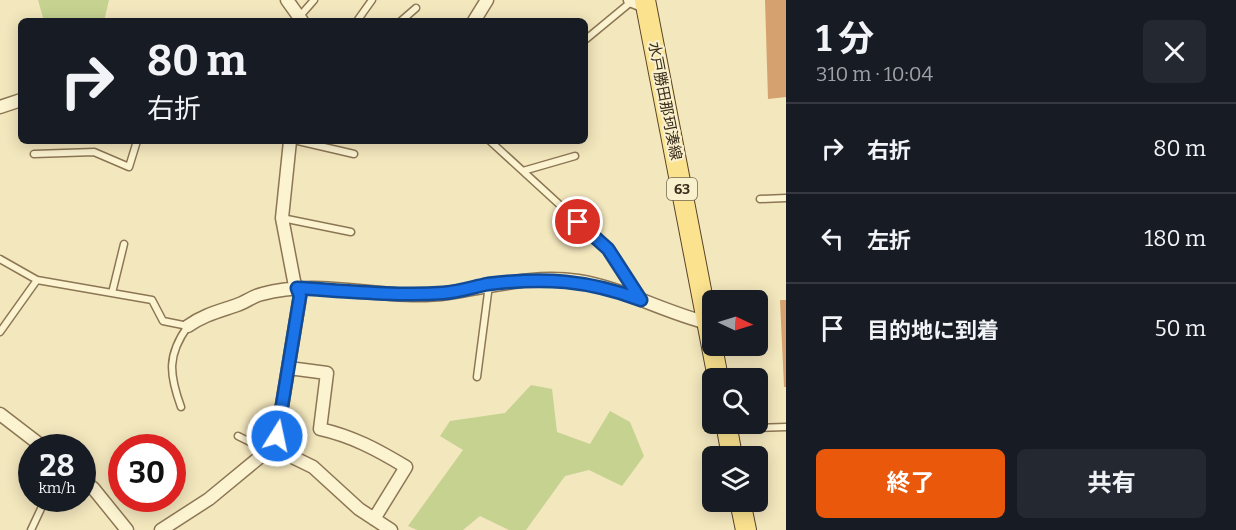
<!DOCTYPE html>
<html lang="ja">
<meta charset="utf-8">
<style>
:root{--surface:#171b24;--page:#242831;--text:#f1f3f6;--muted:#9ea1a6;--line:#363941;--accent:#ea580c}
body{margin:0;font-family:Bitter,"Noto Sans JP",serif;background:var(--page);color:var(--text);height:100vh;display:flex;flex-direction:column;font-size:22px;white-space:nowrap}
*{box-sizing:border-box;margin:0}
p{font-size:20px;color:var(--muted)}
.icon{flex:none;width:33px;height:33px;fill:none;stroke:currentColor;stroke-width:2;stroke-linecap:round;stroke-linejoin:round}
.map{position:relative;flex:1;overflow:hidden}
.side{display:flex;flex-direction:column;background:var(--surface);width:450px}
.side>*{flex:none}
.top-card{position:absolute;left:18px;top:18px;width:570px;height:126px;border-radius:9px;box-shadow:0 3px 15px #0003;background:#171b24;color:var(--text);overflow:hidden}
.needle{width:39px;rotate:94deg}
.tools{position:absolute;left:702px;top:290px;display:grid;gap:12px}
.tools a{display:grid;place-items:center;width:66px;height:66px;border-radius:9px;background:var(--surface);box-shadow:0 3px 15px #0003;font-size:30px}
.speed{position:absolute;left:18px;top:434px;display:flex;gap:12px;font-size:30px;font-weight:700;text-align:center}
.speed>*{display:grid;place-content:center;width:78px;height:78px;border-radius:50%;background:var(--surface);box-shadow:0 3px 15px #0003;line-height:1}
.speed small{font-size:15px;font-weight:400}
.speed .limit{border:9px solid #d22;background:#fff;color:#111}
.pin{position:absolute;display:grid;place-items:center;width:51px;height:51px;color:#fff;margin:-26px;border:3px solid #fff;border-radius:50%;box-shadow:0 2px 6px #0007}
.me{position:absolute;width:66px;margin:-33px;rotate:10deg;stroke-linejoin:round;filter:drop-shadow(0 0 4px #0008)}
.turn{display:flex;align-items:center;gap:21px;height:126px;padding:0 30px;font-size:27px}
.turn .icon{width:78px;height:78px;stroke-width:2.5}
.turn b{display:block;font-size:42px;line-height:51px}
.round{display:grid;place-items:center;flex:none;width:63px;height:63px;border-radius:9px;background:var(--page)}
.overview{display:flex;align-items:center;justify-content:space-between;height:102px;padding:0 30px}
h1{font-size:36px;font-weight:700;line-height:45px}
.cta{display:flex;gap:12px;margin-top:auto;padding:12px 30px}
.cta a{flex:1;height:69px;border-radius:9px;background:var(--accent);color:#fff;font-size:24px;font-weight:700;line-height:69px;text-align:center}
.cta a+a{background:var(--page);color:var(--text)}
ul{padding:0;list-style:none}
li{display:flex;align-items:center;gap:18px;height:90px;padding:0 30px;border-top:2px solid var(--line)}
li div{flex:1}
li b{display:block;font-size:22px}
li em{font-style:normal}
main{display:flex;flex:1;min-height:0}
.map>svg:first-child{display:block}
</style>
<main>
<div class="map">
<svg width="786" height="530" viewBox="0 0 786 530">
<rect width="100%" height="100%" fill="#f3e7bd"/>
<!-- green -->
<path fill="#c5d290" d="M38,0h71l-5,21h-60z
M531,385l21,4 5,43 33,12 20,-33 20,11 14,34 -22,30 -33,-16 -24,6 -39,54h-17l-29,-14 -17,14h-46l-9,-4 55,-76 -23,-14 10,-15 55,-8z"/>
<!-- building -->
<path fill="#d5a16e" d="M765,0h21v97l-18,2z
M780,300h6v87h-2z"/>
<g fill="none" stroke-linecap="round" stroke-linejoin="round">
<defs>
<path id="lane" d="M300,16l14,-16
M357,21l15,-21
M401,21l15,-13
M585,40l46,-38
M298,141l56,13
M490,141l118,108 32,49
M34,154l60,-2 35,15 8,-26
M523,171l52,-15
M760,199l26,-1
M282,218l69,14
M0,259l37,21 115,20 11,21 25,5c-21,29 -19,48 -7,81
M112,293l12,-49
M0,332l37,-52
M477,377l12,-92
M730,429l56,-2
M238,436l20,10 13,1
M31,530l15,-32"/>
<path id="street" d="M287,0l15,21
M630,0l17,7
M474,21l13,-21
M0,107l21,-7
M188,326c15,-11 32,-15 49,-21 9,-3 16,-9 25,-11 60,-17 125,8 186,-1 43,-6 86,-19 130,-12 45,7 85,31 130,42
M289,368l38,5 -7,56c32,7 58,21 86,38l-32,52
M0,414l43,33
M272,447l41,20 46,42 32,21
M82,480l11,8 34,42
M161,530l48,-31 63,-52 5,-11 23,-140 -6,-15 -12,-63 8,-77"/>
<path id="primary" d="M645,0l73,378
M726,423l6,33
M740,501l6,29"/>
</defs>
<!-- lane casing -->
<use href="#lane" stroke="#8c7654" stroke-width="9"/>
<!-- street casing -->
<use href="#street" stroke="#8c7654" stroke-width="15"/>
<!-- primary casing -->
<use href="#primary" stroke="#594329" stroke-width="22"/>
<!-- lane -->
<use href="#lane" stroke="#fcf3d1" stroke-width="6"/>
<!-- street -->
<use href="#street" stroke="#fcf3d1" stroke-width="12"/>
<!-- primary -->
<use href="#primary" stroke="#fbe28f" stroke-width="20"/>
</g>
<g fill="none" stroke-linecap="round" stroke-linejoin="round">
<defs>
<path id="route" d="M277,436l23,-140 -3,-8c49,3 98,8 146,5 15,-1 30,-6 45,-9 56,-7 100,-4 153,16l-33,-51 -30,-27"/>
</defs>
<!-- route casing -->
<use href="#route" stroke="#114b97" stroke-width="15"/>
<!-- route -->
<use href="#route" stroke="#1a73e8" stroke-width="10"/>
</g>
<g text-anchor="middle" stroke-width="4.5" stroke-linejoin="round" paint-order="stroke">
<!-- shield labels -->
<rect fill="#f9f0cd" stroke="#736750" stroke-width="1.5" x="667" y="178" width="30" height="22" rx="4.5"/>
<g font-size="14" font-weight="bold" fill="#3a2c1a">
<text x="682" y="194">63</text>
</g>
<!-- street labels -->
<g font-size="15" fill="#3a2c1a" stroke="#f9f0cd">
<text transform="translate(665 101) rotate(79)" y="5">水戸勝田那珂湊線</text>
</g>
</g>
</svg>
<div class="tools">
<a><svg class="needle" viewBox="-14 -14 28 28"><path d="M0-13l5 13h-10z" fill="#e53935"/><path d="M0 13l5-13h-10z" fill="#9ea1a6"/></svg></a>
<a><svg class="icon" aria-label="search" viewBox="0 0 24 24"><circle cx="10" cy="10" r="6"/><path d="M15 15l6 6"/></svg></a>
<a><svg class="icon" aria-label="layers" viewBox="0 0 24 24"><path d="M12 4l9 5-9 5-9-5zM3 14l9 5 9-5"/></svg></a>
</div>
<div class="speed"><div>28<small>km/h</small></div><div class="limit">30</div></div>
<div class="pin" style="left:578px;top:222px;background:#d93025"><svg class="icon" aria-label="arrive" viewBox="0 0 24 24"><path d="M6 21V4h12l-3 4 3 4H6"/></svg></div>
<svg class="me" style="left:277px;top:436px" viewBox="-20 -20 40 40"><circle r="17" fill="#1a73e8" stroke="#fff" stroke-width="3"/><path d="M0-11L8 9 0 5-8 9z" fill="#fff"/></svg>
<div class="top-card">
<div class="turn"><svg class="icon" aria-label="right" viewBox="0 0 24 24"><path d="M7 20v-9h11M14 6l5 5-5 5"/></svg><div><b>80 m</b>右折</div></div>
</div>
</div>
<section class="side">
<div class="overview"><div><h1>1 分</h1><p>310 m · 10:04</p></div><a class="round"><svg class="icon" aria-label="close" viewBox="0 0 24 24"><path d="M6 6l12 12M18 6L6 18"/></svg></a></div>
<ul>
<li><svg class="icon" aria-label="right" viewBox="0 0 24 24"><path d="M7 20v-9h11M14 6l5 5-5 5"/></svg><div><b>右折</b></div><em>80 m</em></li>
<li><svg class="icon" aria-label="left" viewBox="0 0 24 24"><path d="M17 20v-9H6M10 6l-5 5 5 5"/></svg><div><b>左折</b></div><em>180 m</em></li>
<li><svg class="icon" aria-label="arrive" viewBox="0 0 24 24"><path d="M6 21V4h12l-3 4 3 4H6"/></svg><div><b>目的地に到着</b></div><em>50 m</em></li>
</ul>
<div class="cta"><a>終了</a><a>共有</a></div>
</section>
</main>
